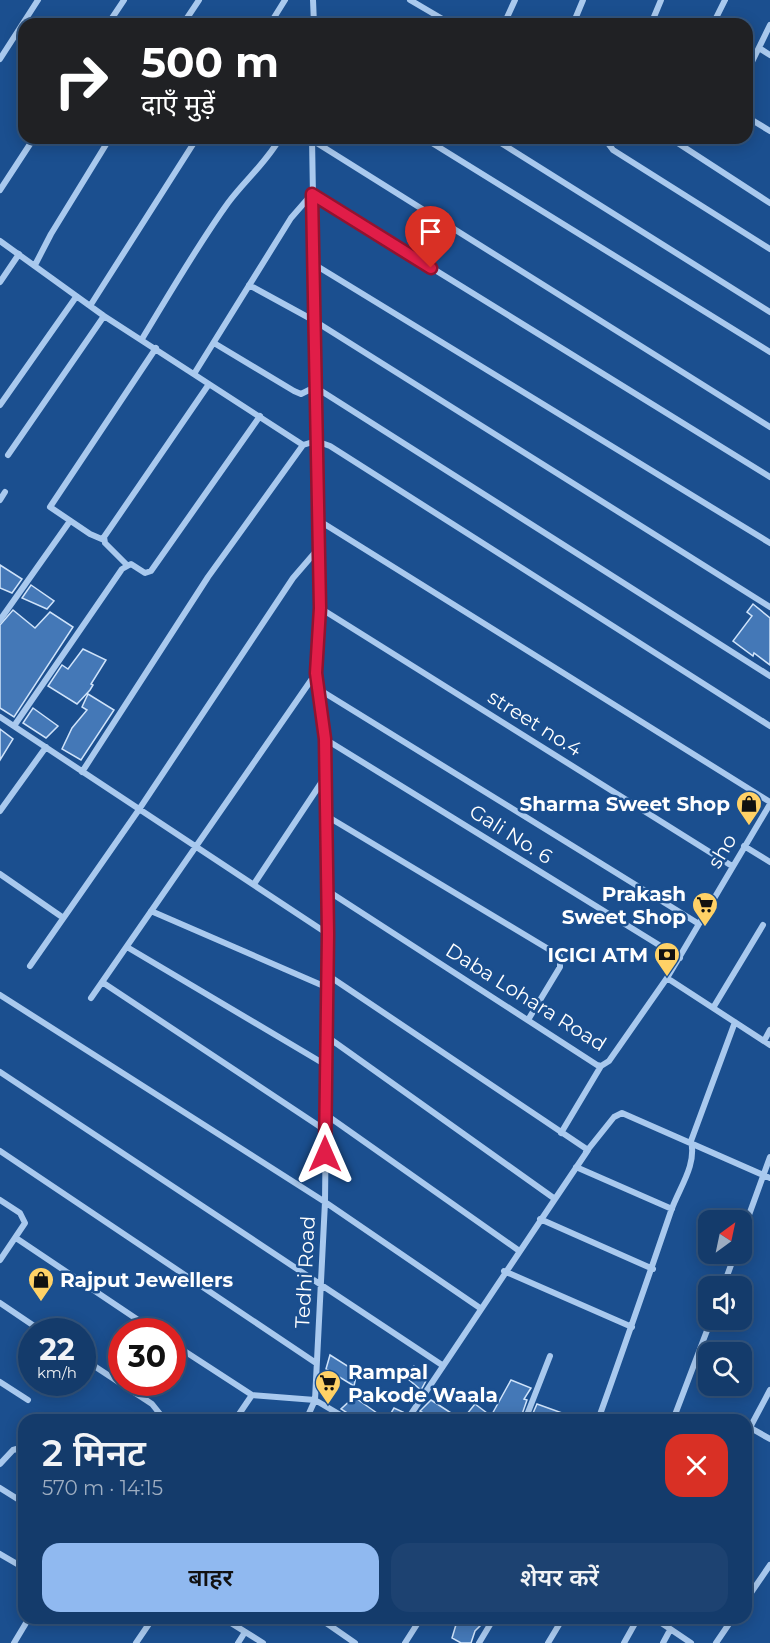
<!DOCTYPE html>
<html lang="hi">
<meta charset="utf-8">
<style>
:root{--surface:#143b6b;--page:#1d4271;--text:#f1f3f6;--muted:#9dadc1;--line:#33557e;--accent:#90b9f0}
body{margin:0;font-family:Montserrat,"Noto Sans Devanagari",sans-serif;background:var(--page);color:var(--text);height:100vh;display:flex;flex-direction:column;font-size:22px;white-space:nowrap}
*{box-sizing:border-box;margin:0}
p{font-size:20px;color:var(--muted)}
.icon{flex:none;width:33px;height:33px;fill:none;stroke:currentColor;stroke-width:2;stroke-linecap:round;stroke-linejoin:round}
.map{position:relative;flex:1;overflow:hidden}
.sheet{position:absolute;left:18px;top:1414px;width:734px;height:210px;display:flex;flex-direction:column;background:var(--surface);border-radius:18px;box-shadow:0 3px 15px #0003,0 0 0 2px var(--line)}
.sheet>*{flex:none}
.hud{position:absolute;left:18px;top:18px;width:735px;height:126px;border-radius:18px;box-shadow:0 3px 15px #0003,0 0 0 2px var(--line);background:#202124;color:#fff;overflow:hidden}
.needle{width:39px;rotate:33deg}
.tools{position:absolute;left:698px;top:1210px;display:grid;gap:12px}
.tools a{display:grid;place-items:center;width:54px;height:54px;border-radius:12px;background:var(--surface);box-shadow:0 3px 15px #0003,0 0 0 2px var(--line);font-size:30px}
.speed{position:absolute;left:18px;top:1318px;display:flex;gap:12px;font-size:30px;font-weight:700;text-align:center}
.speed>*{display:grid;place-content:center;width:78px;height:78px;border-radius:50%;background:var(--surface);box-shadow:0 3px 15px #0003,0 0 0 2px var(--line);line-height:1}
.speed small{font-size:15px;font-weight:400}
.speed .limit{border:9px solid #d22;background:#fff;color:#111}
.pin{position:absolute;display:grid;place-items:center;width:51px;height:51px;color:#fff;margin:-62px -26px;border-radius:50% 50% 50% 0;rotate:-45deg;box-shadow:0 0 6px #0007}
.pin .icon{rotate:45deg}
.me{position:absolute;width:66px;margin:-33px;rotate:0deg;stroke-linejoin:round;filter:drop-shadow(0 0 4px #0008)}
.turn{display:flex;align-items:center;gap:21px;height:126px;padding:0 24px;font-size:27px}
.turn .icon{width:78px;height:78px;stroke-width:2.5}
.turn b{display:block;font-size:42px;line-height:51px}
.round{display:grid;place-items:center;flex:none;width:63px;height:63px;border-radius:18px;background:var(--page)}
.head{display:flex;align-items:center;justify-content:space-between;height:102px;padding:0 24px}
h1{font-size:36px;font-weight:600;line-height:45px}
.action{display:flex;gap:12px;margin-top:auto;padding:12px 24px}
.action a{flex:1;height:69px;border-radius:18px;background:var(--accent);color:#111;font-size:24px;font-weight:600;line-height:69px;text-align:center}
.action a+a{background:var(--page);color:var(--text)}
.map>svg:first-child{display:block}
</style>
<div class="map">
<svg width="770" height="1643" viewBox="0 0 770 1643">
<rect width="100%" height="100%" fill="#1b4f8f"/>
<!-- building -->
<path fill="#4478b7" stroke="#cfe3fa" stroke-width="1.5" d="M0,565l22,14 -10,14 -12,-5z
M31,585l23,16 -7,8 -25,-11z
M753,604l17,14v47l-16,-12 -1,3 -20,-15 19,-25 -5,-4z
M13,610l22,18 15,-16 23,15 -59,90 -14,-9v-83z
M83,649l23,11 -15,24 2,1 -3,5 -13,14 -29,-18 14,-21 6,4z
M88,694l26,16 -33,50 -19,-11 10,-21 15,-18 -5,-3z
M33,708l25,18 -12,12 -23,-15z
M0,729l13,10 -13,21z
M330,1355l27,17 -3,14 -28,-17z
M414,1366l14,11 -7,13 -14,-12z
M511,1380l20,8 -7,11 3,1 -7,20h-58l13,-16 16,12z
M354,1397l33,23 7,-12 9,4 -5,8h-44l-2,-4 -11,-7z
M431,1400l31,20h-28l-14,-9z
M537,1404l42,15 -1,1h-48z
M458,1618h30l-13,13 -4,12h-10l-9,-5z"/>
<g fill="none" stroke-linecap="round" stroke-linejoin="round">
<!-- street -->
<path stroke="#a9c9ee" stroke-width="6" d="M313,0l1,24
M410,0l41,24
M108,24l16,-24
M183,24l16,-24
M270,24l15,-24
M504,24l11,-24
M573,24l10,-24
M651,24l10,-24
M713,24l12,-24
M759,48l11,7
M0,59l38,-59
M747,72l23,-47
M747,117l23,14
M424,138l346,214
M493,138l277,174
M604,138l9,12 157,99
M670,138l100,65
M312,140l458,287
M0,190l34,-52
M0,241l104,75 199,129
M312,263l458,280
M35,265l16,-31 59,-96
M0,282l19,-28
M249,285l64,35 457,287
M90,306l107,-168
M142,339c28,-46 55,-93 86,-136 16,-22 39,-41 52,-65
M214,343l80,48 7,3 14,-7 455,289
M194,374l97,-156 21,-24 458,283
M0,405l76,-108
M8,455l96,-139
M0,500l5,-8
M318,520l452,282
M104,540l-14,-6 -40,-27 106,-159
M127,565l-22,-22 -1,-6 105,-153
M320,608l412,258
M0,620l70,-99
M320,690l379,234
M0,717l328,217
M14,726l108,-157 9,-5 14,9 6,-2 109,-155
M325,739l355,219
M82,772l126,-195 95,-132 13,-4 14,5 440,280
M0,811l46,-64
M325,815l235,141v11l-32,53
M744,846l26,16
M0,874l62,43
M254,884l71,-107
M328,891l269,174 4,1 8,-5 58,-83 103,67
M151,911l175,76
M127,947l199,118
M30,966l108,-155 155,-233 25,-29
M326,974l262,176 -33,49
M667,978l103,-174
M102,982l223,148
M0,995l325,207 155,106
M91,998l225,-325
M713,1008l50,-83
M326,1036l229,163 -148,221
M764,1041l6,-11
M0,1072l442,293
M325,1114l193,136
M561,1133l40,-67
M0,1151l316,212
M586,1152l28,-35 8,-4 148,65
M576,1167l96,42
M0,1200l20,13 5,10 -25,37
M540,1219l113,50
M741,1237l29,-80
M16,1238l140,94
M504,1271l128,56
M723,1287l12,-33
M0,1303l43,29
M172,1343l80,52 63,5 34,20
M82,1358l70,46 8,10 -1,6
M0,1382l28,18
M235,1420l17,-25
M306,1420l9,-20 10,-198 3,-268 -3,-195 -9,-66 4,-65 -8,-470
M525,1420l25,-64
M598,1420c25,-69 49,-139 73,-209 8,-23 26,-46 20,-70l44,-119
M673,1420l38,-100
M749,1427l21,12
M746,1435l24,-45
M0,1464l13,-14 11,-3
M0,1488l24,15
M0,1554l24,14
M746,1600l24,-35
M223,1618l40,25
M319,1618l36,25
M654,1618l37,25
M14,1643l15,-25
M136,1643l17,-25
M238,1643l7,-11
M405,1643l16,-25
M479,1643l15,-25
M548,1643l15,-25
M624,1643l14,-25
M663,1643l7,-13
M716,1643l17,-25"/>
</g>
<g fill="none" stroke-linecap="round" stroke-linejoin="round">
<defs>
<path id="route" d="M325,1154l3,-220 -3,-195 -9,-66 4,-65 -8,-414 119,74"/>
</defs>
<!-- route casing -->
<use href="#route" stroke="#92132f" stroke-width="15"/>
<!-- route -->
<use href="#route" stroke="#e11d48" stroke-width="10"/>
</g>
<!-- icons -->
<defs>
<symbol id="shop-pin" viewBox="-11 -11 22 30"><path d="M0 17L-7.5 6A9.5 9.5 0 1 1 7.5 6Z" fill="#ffd166" stroke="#1b4f8f"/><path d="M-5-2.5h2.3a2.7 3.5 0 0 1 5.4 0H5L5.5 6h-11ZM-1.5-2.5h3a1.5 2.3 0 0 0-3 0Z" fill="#111"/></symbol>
<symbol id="supermarket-pin" viewBox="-11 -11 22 30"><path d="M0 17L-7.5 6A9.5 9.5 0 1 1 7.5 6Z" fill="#ffd166" stroke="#1b4f8f"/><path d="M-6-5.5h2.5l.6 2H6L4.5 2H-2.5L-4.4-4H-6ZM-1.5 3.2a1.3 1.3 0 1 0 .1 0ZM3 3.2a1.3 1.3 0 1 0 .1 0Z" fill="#111"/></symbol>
<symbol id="bank-pin" viewBox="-11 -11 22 30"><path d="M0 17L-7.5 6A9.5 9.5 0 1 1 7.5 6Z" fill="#ffd166" stroke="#1b4f8f"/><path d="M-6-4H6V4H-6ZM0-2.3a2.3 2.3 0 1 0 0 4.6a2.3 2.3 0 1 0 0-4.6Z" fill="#111"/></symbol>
</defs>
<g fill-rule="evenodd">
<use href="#shop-pin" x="734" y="789" width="30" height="40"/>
<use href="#supermarket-pin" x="690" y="890" width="30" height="40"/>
<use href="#bank-pin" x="652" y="940" width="30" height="40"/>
<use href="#shop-pin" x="26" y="1265" width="30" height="40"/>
<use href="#supermarket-pin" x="313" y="1368" width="30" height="40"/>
</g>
<g text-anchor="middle" stroke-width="5" stroke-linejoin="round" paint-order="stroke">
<!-- street labels -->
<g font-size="20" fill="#fff" stroke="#1b4f8f">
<text transform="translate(535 723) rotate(32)" y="7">street no.4</text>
<text transform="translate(511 834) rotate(32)" y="7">Gali No. 6</text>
<text transform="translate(722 851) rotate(-59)" y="7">sho</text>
<text transform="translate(526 997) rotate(32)" y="7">Daba Lohara Road</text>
<text transform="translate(305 1272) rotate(-87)" y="7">Tedhi Road</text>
</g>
<!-- poi labels -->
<g font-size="20" font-weight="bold" fill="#fff" stroke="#1b4f8f" text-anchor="end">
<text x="730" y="811">Sharma Sweet Shop</text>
<text x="686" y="901">Prakash<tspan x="686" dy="23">Sweet Shop</tspan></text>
<text x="648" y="962">ICICI ATM</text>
<text x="60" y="1287" text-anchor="start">Rajput Jewellers</text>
<text x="348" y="1379" text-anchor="start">Rampal<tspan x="348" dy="23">Pakode Waala</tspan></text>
</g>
</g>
</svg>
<div class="tools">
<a><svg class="needle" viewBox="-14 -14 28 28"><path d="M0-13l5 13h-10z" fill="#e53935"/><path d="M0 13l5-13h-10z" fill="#9dadc1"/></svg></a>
<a><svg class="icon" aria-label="sound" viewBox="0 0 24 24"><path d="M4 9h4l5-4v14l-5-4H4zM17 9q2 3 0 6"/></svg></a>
<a><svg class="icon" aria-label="search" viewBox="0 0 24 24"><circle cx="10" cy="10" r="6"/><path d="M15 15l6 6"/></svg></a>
</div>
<div class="speed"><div>22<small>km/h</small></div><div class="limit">30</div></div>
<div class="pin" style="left:431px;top:268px;background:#d93025"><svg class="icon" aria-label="arrive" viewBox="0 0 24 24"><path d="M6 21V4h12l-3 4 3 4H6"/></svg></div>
<svg class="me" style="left:325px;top:1154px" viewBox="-20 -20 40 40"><path d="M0-17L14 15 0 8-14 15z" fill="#e11d48" stroke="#fff" stroke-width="4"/></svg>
<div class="hud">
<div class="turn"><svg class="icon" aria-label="right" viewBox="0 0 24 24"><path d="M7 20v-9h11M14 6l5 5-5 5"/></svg><div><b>500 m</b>दाएँ मुड़ें</div></div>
</div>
<section class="sheet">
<div class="head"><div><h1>2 मिनट</h1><p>570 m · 14:15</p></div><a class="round" style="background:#d93025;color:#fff"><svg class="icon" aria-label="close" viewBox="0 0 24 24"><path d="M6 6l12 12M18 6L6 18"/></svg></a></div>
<div class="action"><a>बाहर</a><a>शेयर करें</a></div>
</section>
</div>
